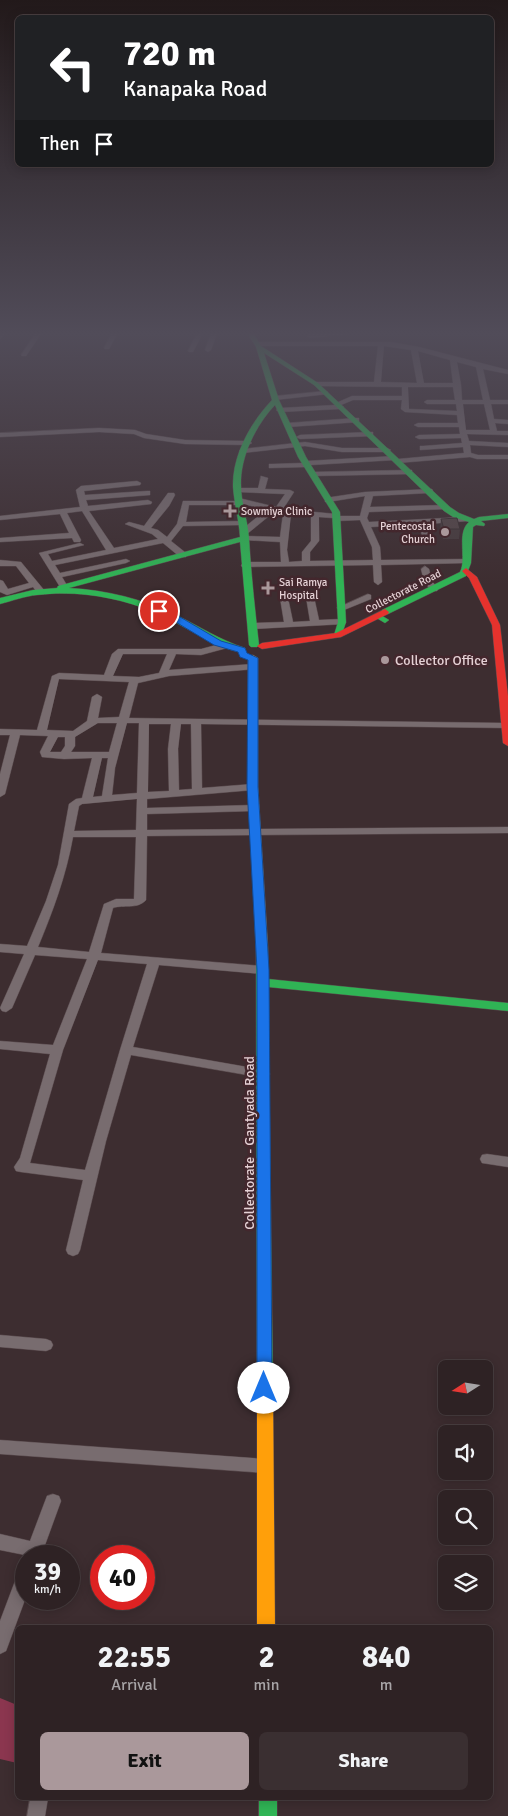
<!DOCTYPE html>
<style>
:root{--surface:#2e2224;--page:#3a2f31;--text:#f1f3f6;--muted:#a7a4a6;--line:#493f41;--accent:#aa989b}
body{margin:0;font-family:Signika,sans-serif;background:var(--page);color:var(--text);height:100vh;display:flex;flex-direction:column;font-size:19px;white-space:nowrap}
*{box-sizing:border-box;margin:0}
p{font-size:16px;color:var(--muted)}
.icon{flex:none;width:28px;height:28px;fill:none;stroke:currentColor;stroke-width:2;stroke-linecap:round;stroke-linejoin:round}
.map{position:relative;flex:1;overflow:hidden}
.side{position:absolute;left:15px;top:1625px;width:478px;height:175px;display:flex;flex-direction:column;background:var(--surface);border-radius:8px;box-shadow:0 2px 12px #0003,0 0 0 1px var(--line)}
.side>*{flex:none}
.top-card{position:absolute;left:15px;top:15px;width:479px;height:152px;border-radius:8px;box-shadow:0 2px 12px #0003,0 0 0 1px var(--line);background:#202124;color:#fff;overflow:hidden}
.needle{width:32px;rotate:258deg}
.buttons{position:absolute;left:438px;top:1360px;display:grid;gap:10px}
.buttons a{display:grid;place-items:center;width:55px;height:55px;border-radius:8px;background:var(--surface);box-shadow:0 2px 12px #0003,0 0 0 1px var(--line);font-size:25px}
.speed{position:absolute;left:15px;top:1545px;display:flex;gap:10px;font-size:25px;font-weight:700;text-align:center}
.speed>*{display:grid;place-content:center;width:65px;height:65px;border-radius:50%;background:var(--surface);box-shadow:0 2px 12px #0003,0 0 0 1px var(--line);line-height:1}
.speed small{font-size:12px;font-weight:400}
.speed .limit{border:8px solid #d22;background:#fff;color:#111}
.pin{position:absolute;display:grid;place-items:center;width:42px;height:42px;color:#fff;margin:-21px;border:2px solid #fff;border-radius:50%;box-shadow:0 1px 5px #0007}
.me{position:absolute;width:55px;margin:-28px;rotate:0deg;stroke-linejoin:round;filter:drop-shadow(0 0 4px #0008)}
.turn{display:flex;align-items:center;gap:18px;height:105px;padding:0 25px;font-size:22px}
.turn .icon{width:65px;height:65px;stroke-width:2.5}
.turn b{display:block;font-size:35px;line-height:42px}
.then{display:flex;align-items:center;height:48px;padding:0 25px;background:#0003;gap:10px;font-size:19px}
.eta{display:flex;justify-content:space-evenly;align-items:center;height:85px;text-align:center}
.eta b{font-size:30px;font-weight:700;line-height:35px}
.primary-button{display:flex;gap:10px;margin-top:auto;padding:10px 25px}
.primary-button a{flex:1;height:58px;border-radius:8px;background:var(--accent);color:#111;font-size:20px;font-weight:700;line-height:58px;text-align:center}
.primary-button a+a{background:var(--page);color:var(--text)}
.map>svg:first-child{display:block}
</style>
<div class="map">
<svg width="508" height="1816" viewBox="0 0 508 1816">
<rect width="100%" height="100%" fill="#3d2d30"/>
<!-- water -->
<path fill="#8b364f" d="M0,1698l17,7v58l-17,-4z"/>
<g fill="none" stroke-linecap="round" stroke-linejoin="round">
<defs>
<path id="street" d="M1,331h6l-7,8z
M37,331h6l-17,25h-4l-1,-1z
M113,331h6l-10,18h-4l-1,-1z
M198,331h6l-11,21h-4l-1,-1z
M212,331h6l-7,19 -3,2 -3,-2z
M344,331h17l-3,2 -48,5 -3,-2 3,-2z
M391,342l28,5 89,23v4l-25,-5 7,31h18v4h-17l3,15 14,1v4l-13,-1 2,8h11v4l-41,-1 2,7 39,2v4l-38,-2 1,8 7,2h30v4h-31l-7,-2 -72,6 -3,-3 -84,5 -4,2 -38,1v-4h3l30,-1 4,-2 89,-5 3,3 66,-6 -1,-6 -43,3v-4h3l39,-3 -1,-5 -42,1 -4,-2 4,-2 41,-1 -1,-7h-41l-4,-2 4,-2h40l-1,-8 -52,-3 -4,-3 1,-9h-49l-12,5 3,2 -4,2 -60,3 -4,-2 4,-2 55,-3 1,-2 16,-7h50v-9l-86,-1 -3,-2 3,-2h58l4,-36h-121l-3,-2 3,-2zM384,346l27,4 6,33 -36,-1zM418,351l32,9 3,23h-29zM457,362l19,5 7,33h-21l-1,-15zM408,387h45l2,13h-28l-3,2 3,2h29l1,7 -48,-2zM463,404h21l6,26h-24z
M326,391l2,1v2l-53,6 -3,-2 3,-2z
M356,418h3v4l-71,5 -4,-2 4,-2z
M99,428l36,2 11,4 39,6 63,1 4,2 -4,2 -63,-1 -41,-6 -10,-4 -35,-2 -99,5v-4z
M370,432h3v4l-73,3 -4,-2 4,-2z
M305,442l37,6h45l4,2 -4,2h-45l-37,-6 -62,7 -4,-2 4,-2z
M409,470h3v4l-99,2 -4,-2 4,-2z
M261,476l7,2 -3,11 25,1 4,2 -11,17 53,5 4,2h20l5,-20 -37,6h-3v-4l40,-6 67,-3 1,2 -4,2 -56,3 -3,11 75,-2h3v4l-79,3 -2,6 2,4 96,-5h3v4l-41,3 4,16 -4,2 -4,-2 -4,-16 -48,3 9,20 1,13 86,-1 4,2 -4,2 -86,2 1,17 -4,3 -4,-3 -1,-17 -131,2 -1,-2 4,-3h36l-1,-20 -35,-2 -4,-2 4,-2 35,1 3,-23 -9,-2 -27,22h-6v-4l25,-20 -22,-6 -4,1h-51l-3,17 57,-1 4,2 -4,2 -60,1 -12,15 15,12v4h-6l-17,-14 -108,22 5,8 66,-14 4,2 -4,2 -64,14 6,10 -4,3 -4,-3 -21,-34 41,-10 4,2 -36,9 4,7 54,-11 -24,-39 -15,2 14,27 -1,2h-6l-2,-4 -72,4v-4l69,-5 -9,-19 -60,6v-4l80,-9 -4,-17 5,-4 56,-5 4,2 -1,2 -56,6 1,4 62,-4h3v4l-64,5 2,6 60,-6 4,2 -1,2 -62,7 25,37 44,-9 -6,-5 -27,-10 4,-2 15,4 24,-33h6l1,2 -6,11 -18,22 7,2 9,7 10,-13 6,-23h53l3,-3 37,9 9,-13 -47,-2 -4,-2 4,-2h20zM291,515l20,1v25l-9,11v9l-13,1 -2,-12zM319,517l14,1v3h3l24,-1 12,27 1,13 -63,1v-9l9,-11z
M0,560l21,2 23,28v4h-6l-5,-7 -26,8 -7,-3v-12l3,1 5,8 21,-6 -13,-17h-16z
M425,566l4,3 3,12 6,8 -1,2h-6l-7,-10 -3,-12z
M310,594l4,3 5,23 23,-1 4,3 -1,2 -93,5 -4,-3 4,-3 32,-1 -4,-24 4,-3 4,3 5,24 17,-1 -4,-24z
M368,594l3,1v4l-27,11 -3,1 -4,-3z
M224,643l3,1v4l-26,7 -25,-1 -7,16 84,-6 5,3 -2,2 -87,7 -31,7 -9,35 377,5 2,1v4l-307,-4 1,64 51,-4 5,3 -5,3 -106,9v9l106,-3 5,3 -5,3 -106,3v16l361,-3v6l-361,3 -1,64c-9,10 -22,4 -33,8l-12,45 162,13 6,4 -6,4 -104,-9 -26,82 131,23 4,1 2,3 -2,3 -4,1 -133,-23 -25,86 -26,109 -2,4 -5,2 -5,-2 -2,-4 17,-70 -62,-8 -5,-1 -2,-4 6,-9 30,-104 -50,-5v-8l53,4 34,-86 -52,-4 -23,53 -6,4 -4,-1 -2,-3 24,-54 -24,-2v-8l27,2 19,-45 12,-36 11,-61 7,-5 6,-1 10,-40 -28,1 -22,-2 -2,-5 8,-16 -28,-1 -15,59 -5,3v-23l10,-39h-10v-6l37,1 15,-54 7,-3 45,2 8,-21 6,-5h83zM123,654h44l-8,19 -20,4 -26,-1zM59,679l70,3 -10,35 -21,1 4,-21 -5,-3 -5,3 -5,24 -14,10 -26,-1zM98,723h19l-8,29h-38l4,-6v-9zM127,723h12l-2,70 -25,2 3,-27zM149,724h22l-3,25 1,42 -21,1zM181,724h10l1,65 -13,1 -1,-41zM58,737h7v9l-4,6h-11zM102,758h6l-6,38 -9,1zM137,799l-1,31 -62,1 5,-25 3,-2zM73,837h63l-2,62h-18l-12,5 -15,48 -51,-5c15,-36 28,-71 35,-110zM98,960l49,4 -27,86 -35,120 -55,-7 33,-113z
M487,1154l21,3v10l-26,-4 -2,-4 2,-4z
M0,1335l46,4 5,2 2,4 -2,4 -5,2 -46,-4z
M0,1440l265,19 6,2 2,5 -2,5 -6,2 -265,-19z
M53,1494l6,2 2,5 -20,55h-15v4l-1,-5 -25,-5v-16l30,7 17,-45z
M26,1566v31l-20,54 -6,3v-33l20,-53z
M30,1798h18l-3,18h-18z"/>
<path id="fast" d="M246,331h6l9,15 57,37 132,124 9,6 15,6 5,-2 29,-3v4l-27,3 4,3 -1,2 -8,-1 -3,2 -2,36 -5,13 -78,38h-6v-4l78,-38c7,-14 -4,-39 9,-50l-16,-5 -9,-6 -130,-126 -50,-32 15,47 27,57 34,55 6,110 -5,15h-6l-1,-2 4,-13 -6,-110 -34,-55 -23,-52c-19,20 -35,52 -34,80 0,18 7,36 8,53 2,35 6,71 10,107l-2,2h-6l-2,-2 -9,-103 -171,46c37,2 74,11 107,27 23,11 44,25 69,33v4c-18,3 -70,-32 -91,-40 -36,-15 -78,-22 -117,-17 -12,1 -25,6 -37,9v-6l33,-8 24,-2 1,-2 182,-49c-1,-17 -6,-34 -7,-50 -1,-32 18,-65 39,-87l-16,-53z
M379,614l10,6 -4,3 -10,-6z
M262,944l6,4v31l240,24v8l-240,-24 5,404 -3,5 -5,2 -5,-2 -3,-5 -1,-443z
M259,1798h18v18h-18z"/>
<path id="slow" d="M253,655l5,3v129l10,161 -6,4 -6,-4 -8,-161v-129z
M265,1384l5,2 3,5 2,237h-18v-237l3,-5z"/>
<path id="jam" d="M466,568l11,9 23,48 8,71v50l-5,-3 -11,-118 -23,-47 -7,-7z
M385,609l4,3 -1,2 -47,23 -79,12 -5,-3 5,-3 74,-10z"/>
</defs>
<!-- street casing -->
<use href="#street" stroke="#5a4b4e" stroke-width="1"/>
<!-- fast casing -->
<use href="#fast" stroke="#5a4b4e" stroke-width="1"/>
<!-- slow casing -->
<use href="#slow" stroke="#5a4b4e" stroke-width="1"/>
<!-- jam casing -->
<use href="#jam" stroke="#5a4b4e" stroke-width="1"/>
<!-- street -->
<use href="#street" fill="#786c6f" fill-rule="evenodd"/>
<!-- fast -->
<use href="#fast" fill="#30b455" fill-rule="evenodd"/>
<!-- slow -->
<use href="#slow" fill="#ff9f0a" fill-rule="evenodd"/>
<!-- jam -->
<use href="#jam" fill="#e5322d" fill-rule="evenodd"/>
</g>
<!-- wall -->
<path fill="#473b3d" d="M441,519l19,10 -1,10h-16l-3,-10z"/>
<!-- building -->
<path fill="#534547" stroke="#3a3032" d="M457,518l3,11h-16l-3,-10z"/>
<!-- sky -->
<linearGradient id="sky" x2="0" y2="1"><stop stop-color="#22191a"/><stop offset="0.57" stop-color="#514c59"/><stop offset="1" stop-color="#514c59" stop-opacity="0"/></linearGradient>
<rect width="508" height="585" fill="url(#sky)"/>
<!-- route -->
<path fill="#1a73e8" stroke="#114b97" d="M156,609l19,5 46,27 24,7 2,5 11,5v129l11,183 3,418 -2,5 -6,2 -5,-2 -2,-5v-418l-10,-183 1,-127 -8,-3 -2,-5 -24,-7 -45,-27 -13,-5z"/>
<!-- markers -->
<g fill="#aa989b" stroke="#43272d" stroke-width="2">
<path d="M227.5 503.5h5v5h5v5h-5v5h-5v-5h-5v-5h5z"/>
<circle cx="445" cy="532" r="5"/>
<path d="M265.5 580.5h5v5h5v5h-5v5h-5v-5h-5v-5h5z"/>
<circle cx="385" cy="660" r="5"/>
</g>
<g text-anchor="middle" stroke-width="5" stroke-linejoin="round" paint-order="stroke">
<!-- far-poi labels -->
<g font-size="11" fill="#e5d1d5" stroke="#43272d" text-anchor="start">
<text x="241" y="515">Sowmiya Clinic</text>
<text x="435" y="530" text-anchor="end">Pentecostal<tspan x="435" dy="13">Church</tspan></text>
<text x="279" y="586">Sai Ramya<tspan x="279" dy="13">Hospital</tspan></text>
</g>
<!-- far-street labels -->
<g font-size="11" fill="#e5d1d5" stroke="#43272d">
<text transform="translate(403 591) rotate(-27)" y="4">Collectorate Road</text>
</g>
<!-- poi labels -->
<g font-size="14" fill="#e5d1d5" stroke="#43272d" text-anchor="start">
<text x="395" y="665">Collector Office</text>
</g>
<!-- street labels -->
<g font-size="14" fill="#e5d1d5" stroke="#43272d">
<text transform="translate(249 1143) rotate(-90)" y="5">Collectorate - Gantyada Road</text>
</g>
</g>
</svg>
<div class="buttons">
<a><svg class="needle" viewBox="-14 -14 28 28"><path d="M0-13l5 13h-10z" fill="#e53935"/><path d="M0 13l5-13h-10z" fill="#a7a4a6"/></svg></a>
<a><svg class="icon" aria-label="sound" viewBox="0 0 24 24"><path d="M4 9h4l5-4v14l-5-4H4zM17 9q2 3 0 6"/></svg></a>
<a><svg class="icon" aria-label="search" viewBox="0 0 24 24"><circle cx="10" cy="10" r="6"/><path d="M15 15l6 6"/></svg></a>
<a><svg class="icon" aria-label="layers" viewBox="0 0 24 24"><path d="M12 4l9 5-9 5-9-5zM3 14l9 5 9-5"/></svg></a>
</div>
<div class="speed"><div>39<small>km/h</small></div><div class="limit">40</div></div>
<div class="pin" style="left:159px;top:611px;background:#d93025"><svg class="icon" aria-label="arrive" viewBox="0 0 24 24"><path d="M6 21V4h12l-3 4 3 4H6"/></svg></div>
<svg class="me" style="left:264px;top:1388px" viewBox="-20 -20 40 40"><circle r="19" fill="#fff"/><path d="M0-13L10 11 0 6-10 11z" fill="#1a73e8"/></svg>
<div class="top-card">
<div class="turn"><svg class="icon" aria-label="left" viewBox="0 0 24 24"><path d="M17 20v-9H6M10 6l-5 5 5 5"/></svg><div><b>720 m</b>Kanapaka Road</div></div>
<div class="then">Then<svg class="icon" aria-label="arrive" viewBox="0 0 24 24"><path d="M6 21V4h12l-3 4 3 4H6"/></svg></div>
</div>
<section class="side">
<div class="eta">
<div><b>22:55</b><p>Arrival</p></div>
<div><b>2</b><p>min</p></div>
<div><b>840</b><p>m</p></div>
</div>
<div class="primary-button"><a>Exit</a><a>Share</a></div>
</section>
</div>
